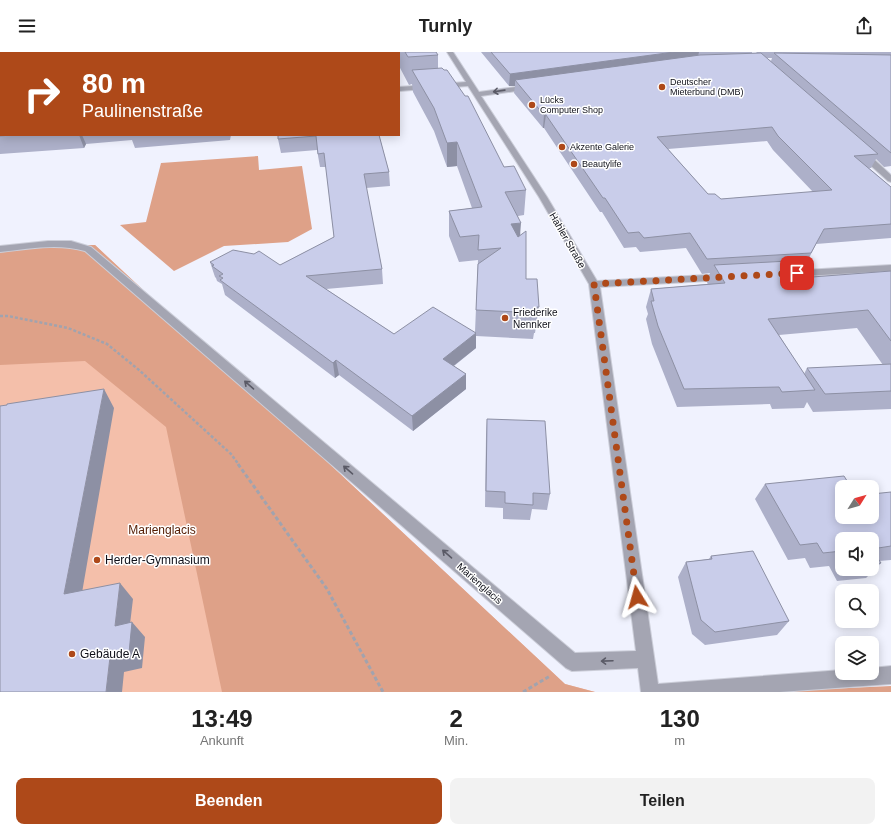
<!DOCTYPE html>
<html lang="de">
<meta charset="utf-8">
<style>
:root{--surface:#fff;--page:#f2f2f2;--text:#222;--muted:#767676;--accent:#ae4919}
body{margin:0;font-family:Helvetica,sans-serif;background:var(--page);color:var(--text);height:100vh;display:flex;flex-direction:column;font-size:15px;white-space:nowrap}
*{box-sizing:border-box;margin:0}
p{font-size:13px;color:var(--muted)}
.icon{flex:none;width:22px;height:22px;fill:none;stroke:currentColor;stroke-width:2;stroke-linecap:round;stroke-linejoin:round}
.map{position:relative;height:640px;overflow:hidden}
.sheet{display:flex;flex-direction:column;background:var(--surface);flex:1}
.sheet>*{flex:none}
.guide{position:absolute;left:0px;top:0px;width:400px;height:84px;box-shadow:0 2px 10px #0003;background:#ae4919;color:#fff;overflow:hidden}
.needle{width:26px;rotate:53deg}
.tools{position:absolute;left:835px;top:428px;display:grid;gap:8px}
.tools a{display:grid;place-items:center;width:44px;height:44px;border-radius:8px;background:var(--surface);box-shadow:0 2px 10px #0003;font-size:20px}
.pin{position:absolute;display:grid;place-items:center;width:34px;height:34px;color:#fff;margin:-17px;border-radius:8px;box-shadow:0 2px 6px #0006}
.me{position:absolute;width:44px;margin:-22px;rotate:352deg;stroke-linejoin:round;filter:drop-shadow(0 0 3px #0008)}
.turn{display:flex;align-items:center;gap:14px;height:84px;padding:0 16px;font-size:18px}
.turn .icon{width:52px;height:52px;stroke-width:2.5}
.turn b{display:block;font-size:28px;line-height:34px}
.eta{display:flex;justify-content:space-evenly;align-items:center;height:68px;text-align:center}
.eta b{font-size:24px;font-weight:800;line-height:28px}
.cta{display:flex;gap:8px;margin-top:auto;padding:8px 16px}
.cta a{flex:1;height:46px;border-radius:8px;background:var(--accent);color:#fff;font-size:16px;font-weight:800;line-height:46px;text-align:center}
.cta a+a{background:var(--page);color:var(--text)}
header{display:flex;justify-content:space-between;align-items:center;height:52px;padding:0 16px;background:var(--surface);font-size:18px;font-weight:800}
.map>svg:first-child{display:block}
</style>
<header><svg class="icon" aria-label="menu" viewBox="0 0 24 24"><path d="M4 6h16M4 12h16M4 18h16"/></svg>Turnly<svg class="icon" aria-label="share" viewBox="0 0 24 24"><path d="M12 15V3M7 8l5-5 5 5M5 13v7h14v-7"/></svg></header>
<div class="map">
<svg width="891" height="640" viewBox="0 0 891 640">
<rect width="100%" height="100%" fill="#f0f2fe"/>
<!-- green -->
<path fill="#f4bfaa" d="M95,193l470,439 30,8h-595v-445z"/>
<!-- forest -->
<path fill="#dea188" d="M258,104l1,14 43,-4 10,63 -24,13 -64,4 -50,25 -54,-46 26,-3 15,-59z
M95,193l470,439 30,8h-373l-56,-265 -81,-66 -85,4v-118z
M891,634v6h-127z"/>
<g fill="none" stroke-linecap="round" stroke-linejoin="round">
<defs>
<path id="minor" d="M447,0h6l26,40 51,-7 3,2 -3,2 -49,7 66,101 50,84 127,-7 5,3 -5,3 -124,7 58,397 184,-14v3h30v-5l19,-2v18l-111,8h-139l-3,-24 -66,3 -6,-3 -481,-417c-28,-8 -57,-2 -85,1v-6l48,-5h23l20,6 484,406 61,-2 -47,-367 -50,-87 -71,-111 -69,5v-4l67,-5z
M859,99h6l26,24v7l-3,-1 -29,-26z
M891,213v6l-104,6 -5,-3 5,-3z"/>
</defs>
<!-- minor casing -->
<use href="#minor" stroke="#ccced9" stroke-width="2"/>
<!-- path-far1 -->
<path stroke="#a1a3ae" stroke-width="2.5" stroke-dasharray="3 2" stroke-linecap="butt" d="M0,264h8l60,12 39,16 32,26 92,84 8,11"/>
<!-- path -->
<path stroke="#a1a3ae" stroke-width="3" stroke-dasharray="4 2.5" stroke-linecap="butt" d="M238,412l89,125 56,103
M523,640l27,-16"/>
<!-- minor -->
<use href="#minor" fill="#a4a5b2" fill-rule="evenodd"/>
</g>
<!-- wall -->
<path fill="#adb0c9" fill-rule="evenodd" d="M0,0h269v1l-268,82h230l-1,5 -95,8 -3,-8 -46,4 -2,4 -84,6z
M391,0h45l2,3v13l66,99 22,23 -2,25 -6,1 8,63 13,28 -4,26h-1l-1,6 -57,-3v12l-22,18 12,8v15l-53,42 -74,-56 -4,3 -110,-83 -3,-11 -5,-3 -1,-3 -1,-1 -5,-15 70,3 54,-28 -8,-70h-6l-3,-17 -36,3 -3,-14v-4h101l10,37 1,14 -24,2 16,81 1,15 -57,5 68,45 81,-2 3,-72 -19,2 -10,-26v-25l23,-3 -15,-42 -10,1 -13,-36 -21,-39 -1,-8 -3,1 -10,-19v-13h-7z
M481,0h271v1h5l-1,-1h135v114l-7,1 -8,-8 -5,9h-2l22,19v51l-75,6 -17,34 92,-7v138l-78,3 -6,-10 -3,6 -32,1 -2,-5 -93,3 -25,-63 -6,-25 2,-5 -2,-7 5,-18 57,-5 -1,-1 3,-10 -8,1 -16,-26 -46,4 -4,-5 -12,1 -22,-36h-2l-56,-84h-1l-29,-35 1,-7h-6zM767,6h5l-1,3zM767,89l6,9 40,42 -92,7 -13,-5 -40,-45zM857,276l26,37 -76,3 -3,6 -25,-39z
M487,367l63,75 -3,16 -15,-1 -2,11 -27,-1v-11l-18,-1 1,-72z
M765,432l77,33 49,-25v68l-12,1 2,2 -15,15 -29,3 -8,-15 -19,2 -5,-10 -17,2 -33,-61zM842,487h30v30h-30z
M711,504l78,65 -12,14 -72,10 -13,-11 -14,-57 8,-15 23,-3z"/>
<!-- shaded-wall -->
<path fill="#8d90a4" d="M674,0h25l-2,9 -182,19v6h-6l1,-12z
M544,63h2l-2,13h-1z
M79,83h3l4,9 -2,4z
M457,90v24l-10,1v-24z
M521,171l-2,25 -8,-24z
M476,281v15l-33,26v-15z
M336,308l3,15 -4,3 -2,-15z
M466,322v15l-53,42 -1,-15z
M104,337l10,19 -35,202 -15,-16z
M120,531l13,16 -5,42 -13,-15z
M132,570l13,15 -3,31 -18,4 -2,20h-16l4,-35z"/>
<!-- building -->
<path fill="#c9cdea" stroke="#8d90a4" fill-rule="evenodd" d="M0,0h266v1h-265v82h10l-11,1z
M405,0h31l2,3 -30,2z
M491,0h183l-164,22z
M761,1l117,101 -24,2 37,31v37l-67,5 -13,24 -104,6 -17,-26 -46,5 -5,-6 -11,1 -23,-35h-2l-57,-83h-2l-29,-35 185,-25zM772,75l6,9 54,54 -111,9 -6,-5h-7l-51,-57z
M774,1l117,2v98z
M442,16l2,2h3l18,26h3l36,71 10,-1 12,24 -21,2 16,31 -10,1 7,13 8,-6v48h11l2,28h-2v6l-61,-3 2,-46 23,-16 -23,2 1,-15 -19,2 -11,-26 33,-4 -25,-65 -10,1 -13,-35 -22,-38z
M278,83h101l10,37 -25,2 18,95 -76,7 88,58 39,-27 43,26 -33,26 23,15 -54,42 -76,-56 -3,3 -113,-83 3,-2 -4,-2 4,-2 -11,-8 2,-1 -4,-3 23,-12 21,4 5,-3 21,14 54,-28 -10,-84 -6,1 -2,-18 -38,3z
M808,208l-9,18 92,-7v70l-23,-31 -100,9 47,71 -33,2 -3,-5 -95,2 -26,-63 -7,-25h3l-3,-12 74,-6 -11,-18z
M891,312v27l-66,3 -18,-26z
M104,337l-40,205 56,-11 -5,43 17,-4 -3,31 -19,4 -4,35h-106v-286l7,-1v-1z
M487,367l58,2 5,73 -17,-1v12l-28,-2v-11l-19,-1z
M844,424l7,11h-9v30h30v-23l19,-2v54l-19,3v-10h-30v12l-19,2 -6,-10 -17,2 -35,-61z
M872,498l9,13 -9,1z
M753,499l36,70 -74,11 -14,-12 -15,-58 26,-3 -1,-3z"/>
<!-- one-way arrows -->
<defs><path id="oneway-shaft" d="M-6 0H5M1.5-3L5.5 0L1.5 3" fill="none" stroke-width="1.6" stroke-linecap="round" stroke-linejoin="round"/></defs>
<g stroke="#5a5a66">
<use href="#oneway-shaft" transform="translate(499 39) rotate(172)"/>
<use href="#oneway-shaft" transform="translate(249 333) rotate(-139)"/>
<use href="#oneway-shaft" transform="translate(348 418) rotate(-139)"/>
<use href="#oneway-shaft" transform="translate(447 502) rotate(-139)"/>
<use href="#oneway-shaft" transform="translate(607 609) rotate(178)"/>
</g>
<g fill="none" stroke-linecap="round" stroke-linejoin="round">
<!-- route -->
<path stroke="#ae4919" stroke-width="7" stroke-dasharray="0 12.6" d="M637,545l-43,-313 203,-11"/>
</g>
<!-- markers -->
<g fill="#ae4919" stroke="#fff" stroke-width="1.5">
<circle cx="662" cy="35" r="4"/>
<circle cx="532" cy="53" r="4"/>
<circle cx="562" cy="95" r="4"/>
<circle cx="574" cy="112" r="4"/>
<circle cx="505" cy="266" r="4"/>
<circle cx="97" cy="508" r="4"/>
<circle cx="72" cy="602" r="4"/>
</g>
<g text-anchor="middle" stroke-width="3" stroke-linejoin="round" paint-order="stroke">
<!-- far-poi labels -->
<g font-size="9" fill="#0f1019" stroke="#fff" text-anchor="start">
<text x="670" y="33">Deutscher<tspan x="670" dy="10">Mieterbund (DMB)</tspan></text>
<text x="540" y="51">Lücks<tspan x="540" dy="10">Computer Shop</tspan></text>
<text x="570" y="98">Akzente Galerie</text>
<text x="582" y="115">Beautylife</text>
</g>
<!-- street labels -->
<g font-size="10" fill="#0f1019" stroke="#fff">
<text transform="translate(568 188) rotate(60)" y="4">Hahler Straße</text>
<text transform="translate(480 531) rotate(41)" y="4">Marienglacis</text>
</g>
<!-- poi labels -->
<g font-size="10" fill="#0f1019" stroke="#fff" text-anchor="start">
<text x="513" y="264">Friederike<tspan x="513" dy="12">Nennker</tspan></text>
</g>
<!-- near-park labels -->
<g font-size="12" fill="#531c02" stroke="#fff">
<text x="162" y="482">Marienglacis</text>
</g>
<!-- near-poi labels -->
<g font-size="12" fill="#0f1019" stroke="#fff" text-anchor="start">
<text x="105" y="512">Herder-Gymnasium</text>
<text x="80" y="606">Gebäude A</text>
</g>
</g>
</svg>
<div class="tools">
<a><svg class="needle" viewBox="-14 -14 28 28"><path d="M0-13l5 13h-10z" fill="#e53935"/><path d="M0 13l5-13h-10z" fill="#767676"/></svg></a>
<a><svg class="icon" aria-label="sound" viewBox="0 0 24 24"><path d="M4 9h4l5-4v14l-5-4H4zM17 9q2 3 0 6"/></svg></a>
<a><svg class="icon" aria-label="search" viewBox="0 0 24 24"><circle cx="10" cy="10" r="6"/><path d="M15 15l6 6"/></svg></a>
<a><svg class="icon" aria-label="layers" viewBox="0 0 24 24"><path d="M12 4l9 5-9 5-9-5zM3 14l9 5 9-5"/></svg></a>
</div>
<div class="pin" style="left:797px;top:221px;background:#d93025"><svg class="icon" aria-label="arrive" viewBox="0 0 24 24"><path d="M6 21V4h12l-3 4 3 4H6"/></svg></div>
<svg class="me" style="left:637px;top:545px" viewBox="-20 -20 40 40"><path d="M0-17L14 15 0 8-14 15z" fill="#ae4919" stroke="#fff" stroke-width="4"/></svg>
<div class="guide">
<div class="turn"><svg class="icon" aria-label="right" viewBox="0 0 24 24"><path d="M7 20v-9h11M14 6l5 5-5 5"/></svg><div><b>80 m</b>Paulinenstraße</div></div>
</div>
</div>
<section class="sheet">
<div class="eta">
<div><b>13:49</b><p>Ankunft</p></div>
<div><b>2</b><p>Min.</p></div>
<div><b>130</b><p>m</p></div>
</div>
<div class="cta"><a>Beenden</a><a>Teilen</a></div>
</section>
